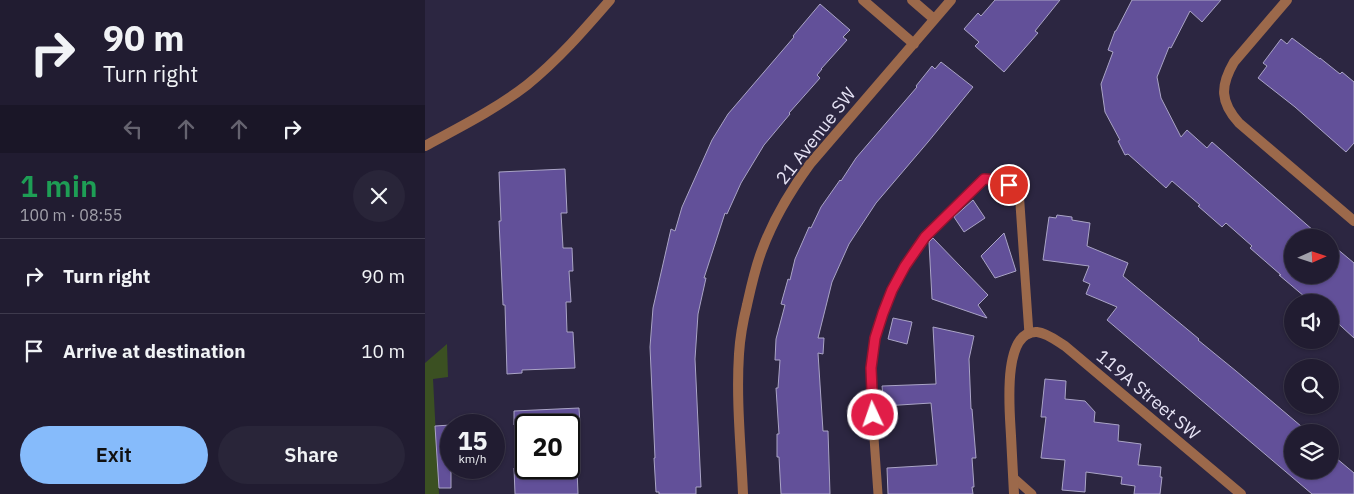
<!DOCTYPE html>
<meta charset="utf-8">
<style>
:root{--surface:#211c31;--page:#292539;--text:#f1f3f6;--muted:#a2a1ab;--line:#3e3a4d;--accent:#86bbfb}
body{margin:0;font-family:"IBM Plex Sans",sans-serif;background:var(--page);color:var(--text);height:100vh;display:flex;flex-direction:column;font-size:19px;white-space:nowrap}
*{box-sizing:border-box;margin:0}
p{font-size:16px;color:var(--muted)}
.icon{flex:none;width:28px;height:28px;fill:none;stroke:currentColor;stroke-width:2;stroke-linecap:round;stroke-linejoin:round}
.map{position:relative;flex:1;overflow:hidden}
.panel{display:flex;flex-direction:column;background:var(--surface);width:425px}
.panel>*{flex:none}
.guide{background:#211c31;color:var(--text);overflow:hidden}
.needle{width:32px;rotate:87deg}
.buttons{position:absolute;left:859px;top:229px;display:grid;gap:10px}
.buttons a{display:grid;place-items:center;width:55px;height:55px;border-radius:50%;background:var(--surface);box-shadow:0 1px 4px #0004,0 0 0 1px var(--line);font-size:25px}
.speed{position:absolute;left:15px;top:414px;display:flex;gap:10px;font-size:25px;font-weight:700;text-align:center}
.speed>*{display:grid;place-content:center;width:65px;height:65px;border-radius:50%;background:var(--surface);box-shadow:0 1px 4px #0004,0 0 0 1px var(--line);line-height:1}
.speed small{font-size:12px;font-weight:400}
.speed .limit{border:2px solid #111;border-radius:8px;background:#fff;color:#111}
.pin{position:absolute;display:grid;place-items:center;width:42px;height:42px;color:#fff;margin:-21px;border:2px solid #fff;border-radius:50%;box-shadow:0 1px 5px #0007}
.me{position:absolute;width:55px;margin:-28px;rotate:357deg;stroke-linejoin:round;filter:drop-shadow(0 0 4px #0008)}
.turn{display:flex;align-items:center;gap:18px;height:105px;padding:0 20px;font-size:22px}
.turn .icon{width:65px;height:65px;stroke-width:2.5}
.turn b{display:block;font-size:35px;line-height:42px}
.lanes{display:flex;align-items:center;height:48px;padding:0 20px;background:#0003;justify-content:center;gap:25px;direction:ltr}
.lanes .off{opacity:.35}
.round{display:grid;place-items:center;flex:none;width:52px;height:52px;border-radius:26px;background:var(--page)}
.head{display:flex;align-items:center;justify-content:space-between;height:85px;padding:0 20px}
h1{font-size:30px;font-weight:600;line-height:38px;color:#1e9e55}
.cta{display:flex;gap:10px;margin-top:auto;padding:10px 20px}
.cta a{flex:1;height:58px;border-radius:30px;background:var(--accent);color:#111;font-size:20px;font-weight:600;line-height:58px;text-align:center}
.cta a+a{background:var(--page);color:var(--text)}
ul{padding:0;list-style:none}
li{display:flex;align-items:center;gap:15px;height:75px;padding:0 20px;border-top:1px solid var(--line)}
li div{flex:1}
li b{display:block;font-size:19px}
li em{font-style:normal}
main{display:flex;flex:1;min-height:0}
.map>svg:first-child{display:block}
</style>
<main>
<section class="panel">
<div class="guide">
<div class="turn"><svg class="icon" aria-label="right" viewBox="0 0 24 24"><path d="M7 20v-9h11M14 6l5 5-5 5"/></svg><div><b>90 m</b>Turn right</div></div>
<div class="lanes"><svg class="icon off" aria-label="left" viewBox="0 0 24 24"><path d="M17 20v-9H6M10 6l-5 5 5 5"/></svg><svg class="icon off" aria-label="ahead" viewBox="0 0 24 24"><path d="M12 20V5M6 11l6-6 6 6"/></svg><svg class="icon off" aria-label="ahead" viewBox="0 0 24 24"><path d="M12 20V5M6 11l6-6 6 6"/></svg><svg class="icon" aria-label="right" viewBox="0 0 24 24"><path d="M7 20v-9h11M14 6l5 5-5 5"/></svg></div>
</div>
<div class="head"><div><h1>1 min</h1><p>100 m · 08:55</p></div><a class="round"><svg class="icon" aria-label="close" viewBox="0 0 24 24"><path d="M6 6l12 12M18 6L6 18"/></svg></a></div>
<ul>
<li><svg class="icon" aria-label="right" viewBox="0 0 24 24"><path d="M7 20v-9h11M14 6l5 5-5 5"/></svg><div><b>Turn right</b></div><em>90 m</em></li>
<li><svg class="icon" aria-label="arrive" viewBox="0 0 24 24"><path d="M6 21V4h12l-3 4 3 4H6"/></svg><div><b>Arrive at destination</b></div><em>10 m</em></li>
</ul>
<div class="cta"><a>Exit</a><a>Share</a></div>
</section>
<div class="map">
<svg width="929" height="494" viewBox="0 0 929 494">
<rect width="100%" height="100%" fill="#2c2641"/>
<!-- green -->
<path fill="#3b5022" d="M22,344l1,33 -15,2 6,115h-14v-131z"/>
<!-- building -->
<path fill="#625099" stroke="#aaa4c6" d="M570,0h65l-25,31 3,2 -34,39 -29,-26 4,-4 -15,-13 14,-16 3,3z
M707,0h89l-19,22 -12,-11 -19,37 -2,-1 -12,30 4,21 20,39 6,-7 20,18 5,-6 110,96h-29v37h37v-32l24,20v75l-24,-22v-14h-19l-32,-27h2l-31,-27 2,-2 -26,-23 -4,4 -24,-21 2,-1 -28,-24 -6,7 -38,-34 -3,1 -7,-14 2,-1 -15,-28 -4,-28 12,-32 -5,-2 7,-19h1z
M395,4l30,26 -7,7 4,3 -26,29h1l-5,6 3,3 -31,35 1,1 -26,31 -23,38 -14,31 -2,-1 -21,65h2l-8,36 -3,45 6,128h-5v7h-37v-2h-3l-2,-34h1l-5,-111 3,-39 18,-79 4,2 7,-24 30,-67 16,-26 66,-77 -1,-1z
M867,38l28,21v-1l20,16 2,-2 12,10v61l-8,9 -51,-45 -37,-29 9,-12 -4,-3 18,-24 6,5z
M516,62l32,25 -45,55 -52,61 -27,41 -17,38 -14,56h6l-1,16 -5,-1 5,78h5l2,63h-49l-2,-37h-2v-23h2l-3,-46h2l2,-28h-5l1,-21 9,-34 -4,-1 7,-25 2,1 5,-21 14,-32 2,1 10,-21 19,-27 1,1 15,-23 61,-71 -1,-1 16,-20 3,3z
M140,169l2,44h-6l2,35h9l1,23h-4l2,31h-5l1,30h6l2,36 -53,2v3l-15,1 -2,-69h-2l-4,-84h2l-2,-49z
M548,200l12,18 -21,14 -10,-15z
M632,215l15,2v3l18,3 -3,23 41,17 -5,13 76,63 -1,1 38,31 72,61h-15v38h37v-17l24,20v21h-42l-205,-174 10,-13 -31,-13 4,-10 -7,-3 6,-15 -46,-6 6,-43 7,1z
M579,233l12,38 -21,7 -14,-22z
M508,238l55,57 -10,10 9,13 -55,-19 -3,-57z
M468,318l19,4 -5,22 -19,-5z
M508,327l41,9 -5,23 2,50h1l4,49h-4l2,29h-2l1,7h-85l-1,-26 50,-3 -6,-62 -47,3 -2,-20 54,-2z
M620,379l21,2 -1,18 20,2 10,11 -1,10 25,3 -1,16 23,3 -3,21 23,2 -1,10h2l-2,17h-26l1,-8 -14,-2 1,-7 -36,-5 -1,20 -23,-2 3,-30 -24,-2 5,-41h-5z
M154,408l1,17h-66v-14z
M26,425v63h-12l-4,-62z
M89,468h63l1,26h-63z"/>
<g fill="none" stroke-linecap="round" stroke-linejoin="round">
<!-- service -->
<path stroke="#9c694b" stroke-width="9" d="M589,478l18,16
M453,494l-7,-98v-28l4,-30 8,-25 9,-23 13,-24 20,-29 59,-58 14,2 21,9 10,144"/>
<!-- minor -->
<path stroke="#9c694b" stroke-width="10" d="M438,0l51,44
M487,0l22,19
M862,0l-53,62c-14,24 -14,40 5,61l115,98
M318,494c-2,-47 -7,-94 -4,-140 1,-17 4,-33 8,-49 4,-18 8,-37 15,-55 11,-30 29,-60 48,-86l141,-164
M589,494c-1,-19 -2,-39 -3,-58 -1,-22 -10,-106 26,-104 10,1 20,9 28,14l176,148"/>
<!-- tertiary -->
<path stroke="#9c694b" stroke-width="10" d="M0,146c35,-19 71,-37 102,-61 31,-25 57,-55 83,-85"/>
</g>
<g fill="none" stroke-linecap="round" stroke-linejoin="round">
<defs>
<path id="route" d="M448,415l-2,-47 4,-30 8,-25 9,-23 13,-24 20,-29 59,-58 14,1 11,5"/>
</defs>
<!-- route casing -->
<use href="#route" stroke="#92132f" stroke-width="12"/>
<!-- route -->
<use href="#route" stroke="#e11d48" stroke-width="9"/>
</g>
<g text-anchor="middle" stroke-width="4" stroke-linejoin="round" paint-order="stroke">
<!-- street labels -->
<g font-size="18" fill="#e6e3f5" stroke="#2c2641">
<text transform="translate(391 136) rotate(-52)" y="6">21 Avenue SW</text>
<text transform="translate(723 395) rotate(40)" y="6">119A Street SW</text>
</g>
</g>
</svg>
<div class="buttons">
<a><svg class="needle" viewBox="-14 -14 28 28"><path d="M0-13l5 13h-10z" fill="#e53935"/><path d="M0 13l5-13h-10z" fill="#a2a1ab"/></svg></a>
<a><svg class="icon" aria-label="sound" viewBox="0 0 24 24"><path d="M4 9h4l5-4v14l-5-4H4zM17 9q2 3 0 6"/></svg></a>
<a><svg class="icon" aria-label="search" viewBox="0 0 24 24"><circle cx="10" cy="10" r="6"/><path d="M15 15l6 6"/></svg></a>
<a><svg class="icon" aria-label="layers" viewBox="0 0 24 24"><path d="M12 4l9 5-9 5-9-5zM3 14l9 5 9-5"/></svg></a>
</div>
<div class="speed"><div>15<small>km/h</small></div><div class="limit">20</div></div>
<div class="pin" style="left:584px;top:185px;background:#d93025"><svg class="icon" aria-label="arrive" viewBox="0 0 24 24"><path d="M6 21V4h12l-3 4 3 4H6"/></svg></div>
<svg class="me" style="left:448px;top:415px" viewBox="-20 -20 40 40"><circle r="17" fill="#e11d48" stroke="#fff" stroke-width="3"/><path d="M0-11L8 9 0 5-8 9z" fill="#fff"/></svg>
</div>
</main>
